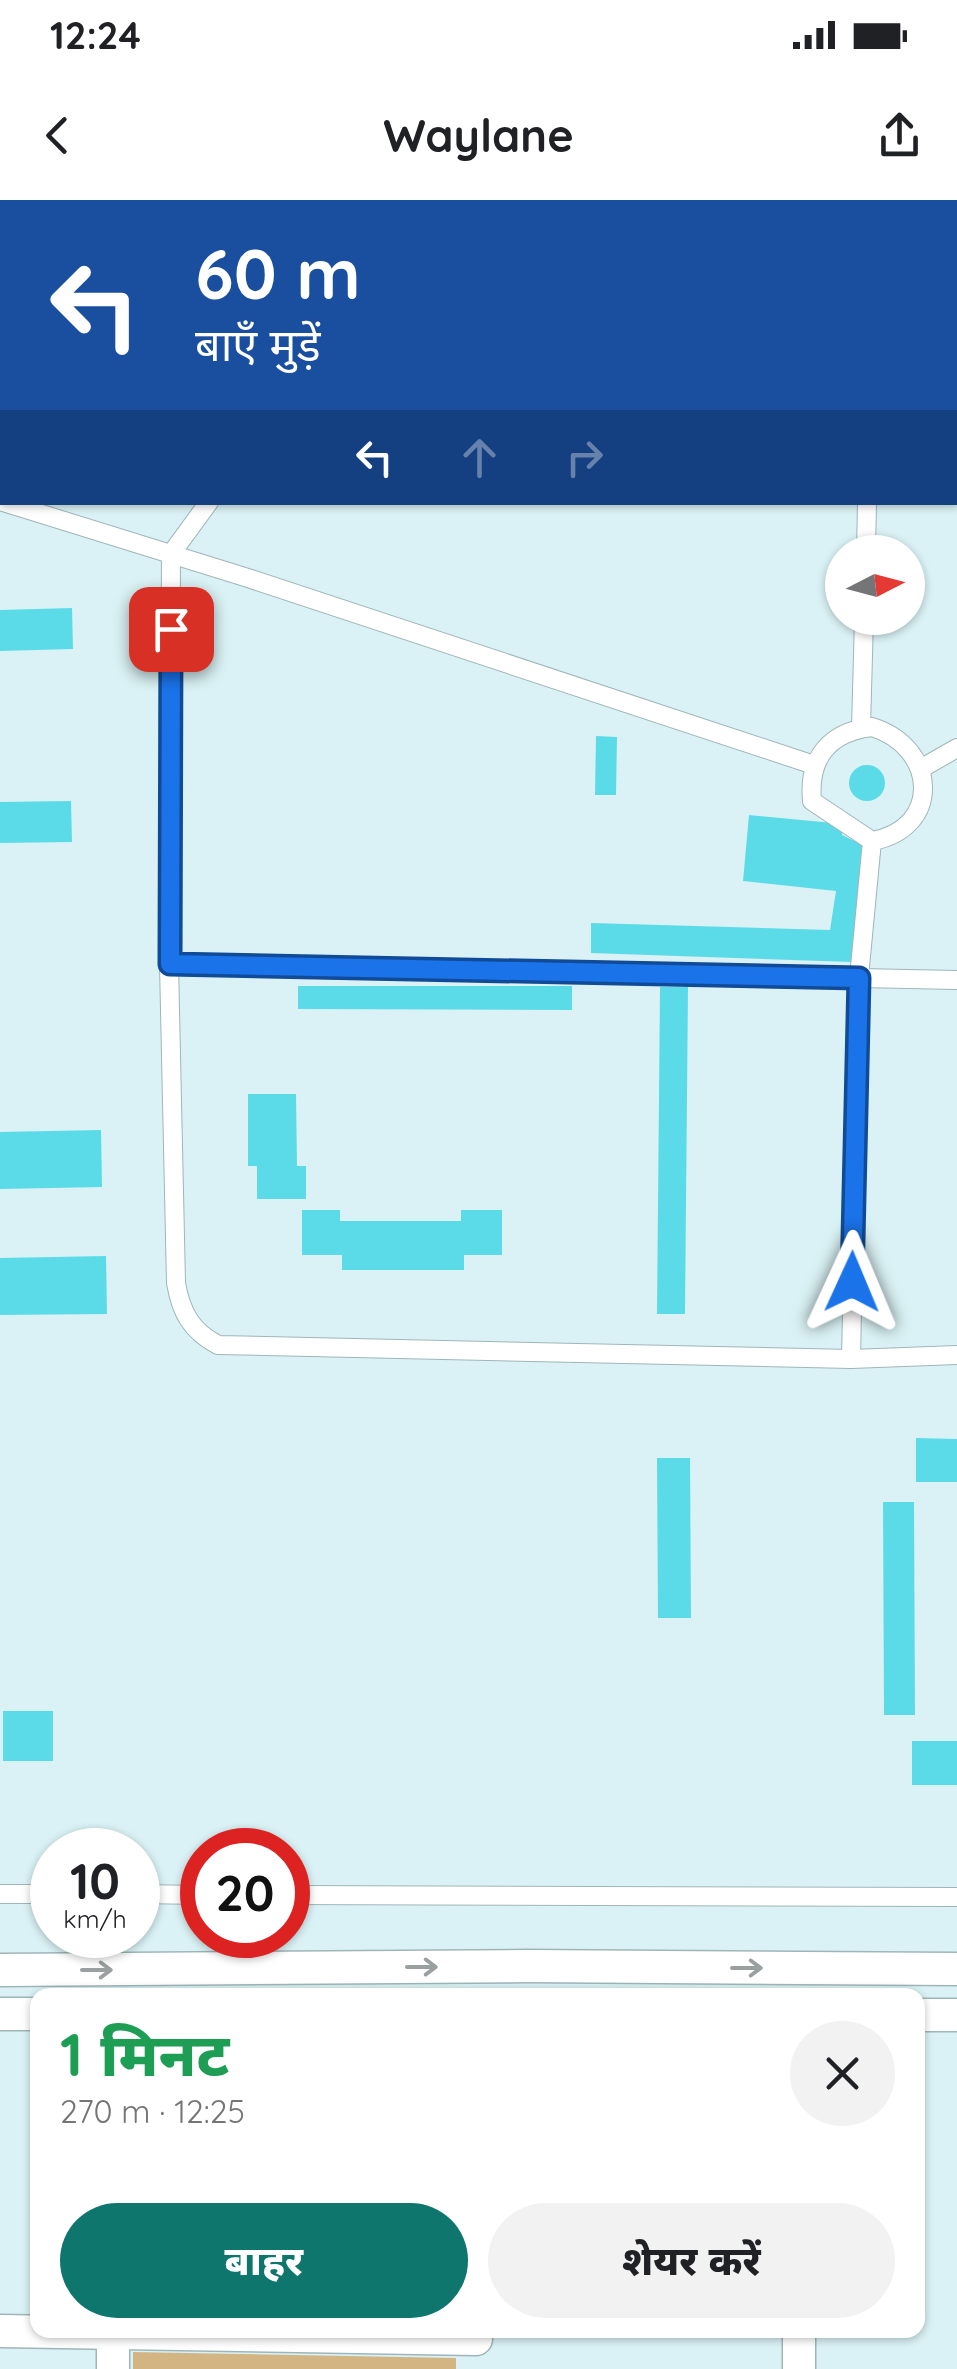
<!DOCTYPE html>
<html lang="hi">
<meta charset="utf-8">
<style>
:root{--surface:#fff;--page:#f2f2f2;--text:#202124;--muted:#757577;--accent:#0f766e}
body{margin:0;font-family:Quicksand,"Noto Sans Devanagari",sans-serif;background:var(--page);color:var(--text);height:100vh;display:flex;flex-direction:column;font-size:38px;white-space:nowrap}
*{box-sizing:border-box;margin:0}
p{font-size:32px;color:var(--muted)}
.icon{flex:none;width:55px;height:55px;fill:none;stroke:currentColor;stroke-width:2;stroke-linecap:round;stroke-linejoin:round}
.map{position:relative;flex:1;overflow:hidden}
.sheet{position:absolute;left:30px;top:1788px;width:895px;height:350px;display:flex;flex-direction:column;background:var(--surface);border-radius:20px;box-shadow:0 2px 8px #0004}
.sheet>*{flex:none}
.top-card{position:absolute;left:0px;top:0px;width:958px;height:305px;box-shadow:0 2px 8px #0004;background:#1a4fa0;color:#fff;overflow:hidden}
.needle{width:65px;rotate:84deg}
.fabs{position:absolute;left:825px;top:335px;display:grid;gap:20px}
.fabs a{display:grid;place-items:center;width:100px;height:100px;border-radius:50%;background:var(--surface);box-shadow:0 2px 8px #0004;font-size:50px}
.speed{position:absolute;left:30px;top:1628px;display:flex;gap:20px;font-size:50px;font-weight:700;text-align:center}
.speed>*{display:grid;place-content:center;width:130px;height:130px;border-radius:50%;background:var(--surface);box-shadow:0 2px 8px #0004;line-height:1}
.speed small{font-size:25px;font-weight:400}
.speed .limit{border:15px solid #d22;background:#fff;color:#111}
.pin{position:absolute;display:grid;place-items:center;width:85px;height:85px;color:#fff;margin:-42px;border-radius:20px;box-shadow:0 5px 15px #0006}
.me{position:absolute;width:110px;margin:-55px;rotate:1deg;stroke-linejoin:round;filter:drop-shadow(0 0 8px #0008)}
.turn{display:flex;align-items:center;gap:35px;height:210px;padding:0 30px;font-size:45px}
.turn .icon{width:130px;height:130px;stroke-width:2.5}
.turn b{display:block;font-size:70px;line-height:85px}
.lanes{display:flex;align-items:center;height:95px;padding:0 30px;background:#0003;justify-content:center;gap:50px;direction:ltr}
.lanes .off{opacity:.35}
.round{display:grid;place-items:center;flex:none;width:105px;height:105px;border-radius:52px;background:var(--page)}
.overview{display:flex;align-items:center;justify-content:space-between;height:170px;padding:0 30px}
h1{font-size:60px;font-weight:800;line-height:75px;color:#1e9e55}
.action{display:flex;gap:20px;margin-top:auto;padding:20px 30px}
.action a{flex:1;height:115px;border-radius:60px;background:var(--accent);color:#fff;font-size:40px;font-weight:800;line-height:115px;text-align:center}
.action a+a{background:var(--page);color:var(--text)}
.status{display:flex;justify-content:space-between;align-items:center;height:70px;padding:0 50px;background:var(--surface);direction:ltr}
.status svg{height:28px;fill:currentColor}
header{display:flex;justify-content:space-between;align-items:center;height:130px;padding:0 30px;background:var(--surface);font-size:45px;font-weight:800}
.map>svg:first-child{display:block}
</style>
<div class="status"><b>12:24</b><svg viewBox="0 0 49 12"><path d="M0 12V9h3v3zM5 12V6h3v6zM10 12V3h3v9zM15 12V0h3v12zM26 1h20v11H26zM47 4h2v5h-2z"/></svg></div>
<header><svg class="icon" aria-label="back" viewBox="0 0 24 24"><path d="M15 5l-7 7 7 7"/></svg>Waylane<svg class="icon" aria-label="share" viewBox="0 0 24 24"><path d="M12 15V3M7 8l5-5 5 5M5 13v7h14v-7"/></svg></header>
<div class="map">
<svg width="957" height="2169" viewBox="0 0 957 2169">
<rect width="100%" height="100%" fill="#daf2f5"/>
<!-- green -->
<path fill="#d3b584" d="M133,2152l323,6v11h-323z"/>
<!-- building -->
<path fill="#5bdbe8" d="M72,408l1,41 -73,2v-41z
M596,536l21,1 -1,58h-21z
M849 583a18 18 0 1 1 36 0a18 18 0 1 1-36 0Z
M71,601l1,41 -72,1v-41z
M749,615l94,9 -1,11 25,12 -15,115 -261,-9v-30l239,7 6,-39 -93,-10z
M298,786h274v24l-274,-1z
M660,787h28l-3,327h-28z
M248,894h48l1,72h9v33h-49v-33h-9z
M101,930l1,57 -102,2v-57z
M302,1010h38v11h121v-11h41v45h-38v15h-122v-15h-40z
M106,1056l1,58 -107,1v-57z
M916,1238l41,1v43h-41z
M657,1258h33l1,160h-33z
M883,1302h31l1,213h-31z
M3,1511h50v50h-50z
M912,1541h45v44h-45z"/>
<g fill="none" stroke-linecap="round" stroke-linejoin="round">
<defs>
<path id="lane" d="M489,2l4,-2
M874,2l1,-2
M3,302l245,76 566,187
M209,302l-38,52 -2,410 7,319c5,29 15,48 42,62l633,14 106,-4
M866,352l1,-50
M872,527c65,20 71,101 0,114l-60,-40c-4,-43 17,-69 60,-74z
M861,528l3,-110
M922,568l35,-20
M169,764l788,16
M851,1159l8,-382 13,-136
M0,1694h52
M138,1694l64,1
M288,1695l669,2"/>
<path id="street" d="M0,1770l527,-4 430,3
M0,1814h38
M918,1815h39
M0,2131l476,8
M113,2169v-36
M799,2169v-39"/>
</defs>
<!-- lane casing -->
<use href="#lane" stroke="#9fb6b9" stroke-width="20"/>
<!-- street casing -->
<use href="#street" stroke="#9fb6b9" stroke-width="35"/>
<!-- lane -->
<use href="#lane" stroke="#fff" stroke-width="18"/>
<!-- street -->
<use href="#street" stroke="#fff" stroke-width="32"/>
</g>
<!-- one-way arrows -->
<defs><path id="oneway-shaft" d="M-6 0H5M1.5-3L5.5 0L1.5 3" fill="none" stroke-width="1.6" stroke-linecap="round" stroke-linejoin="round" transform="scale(2.5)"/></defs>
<g stroke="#9a9fa0">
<use href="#oneway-shaft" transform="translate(422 1767)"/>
<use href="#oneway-shaft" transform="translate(747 1768)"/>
<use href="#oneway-shaft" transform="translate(97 1770)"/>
</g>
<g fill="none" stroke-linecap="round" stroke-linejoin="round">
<defs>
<path id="route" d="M171,429l-1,335 689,14 -7,304"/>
</defs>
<!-- route casing -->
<use href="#route" stroke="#114b97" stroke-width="25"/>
<!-- route -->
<use href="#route" stroke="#1a73e8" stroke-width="18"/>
</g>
</svg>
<div class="fabs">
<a><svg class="needle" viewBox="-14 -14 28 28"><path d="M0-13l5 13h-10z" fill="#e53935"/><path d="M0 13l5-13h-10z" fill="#757577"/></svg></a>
</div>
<div class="speed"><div>10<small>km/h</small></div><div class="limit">20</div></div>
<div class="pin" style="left:171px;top:429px;background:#d93025"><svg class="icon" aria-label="arrive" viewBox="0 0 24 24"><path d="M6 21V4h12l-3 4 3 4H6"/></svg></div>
<svg class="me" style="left:852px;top:1082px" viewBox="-20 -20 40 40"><path d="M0-17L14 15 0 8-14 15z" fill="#1a73e8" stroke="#fff" stroke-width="4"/></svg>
<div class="top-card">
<div class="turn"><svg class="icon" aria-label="left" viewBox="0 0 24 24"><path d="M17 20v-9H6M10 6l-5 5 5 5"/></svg><div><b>60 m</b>बाएँ मुड़ें</div></div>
<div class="lanes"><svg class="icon" aria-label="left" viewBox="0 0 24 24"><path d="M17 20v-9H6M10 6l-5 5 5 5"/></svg><svg class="icon off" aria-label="ahead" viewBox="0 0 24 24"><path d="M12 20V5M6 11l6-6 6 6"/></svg><svg class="icon off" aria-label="right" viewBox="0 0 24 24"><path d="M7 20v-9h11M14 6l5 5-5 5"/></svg></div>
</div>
<section class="sheet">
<div class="overview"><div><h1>1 मिनट</h1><p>270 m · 12:25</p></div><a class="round"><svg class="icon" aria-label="close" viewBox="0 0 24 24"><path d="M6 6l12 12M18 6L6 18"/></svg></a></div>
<div class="action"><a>बाहर</a><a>शेयर करें</a></div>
</section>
</div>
